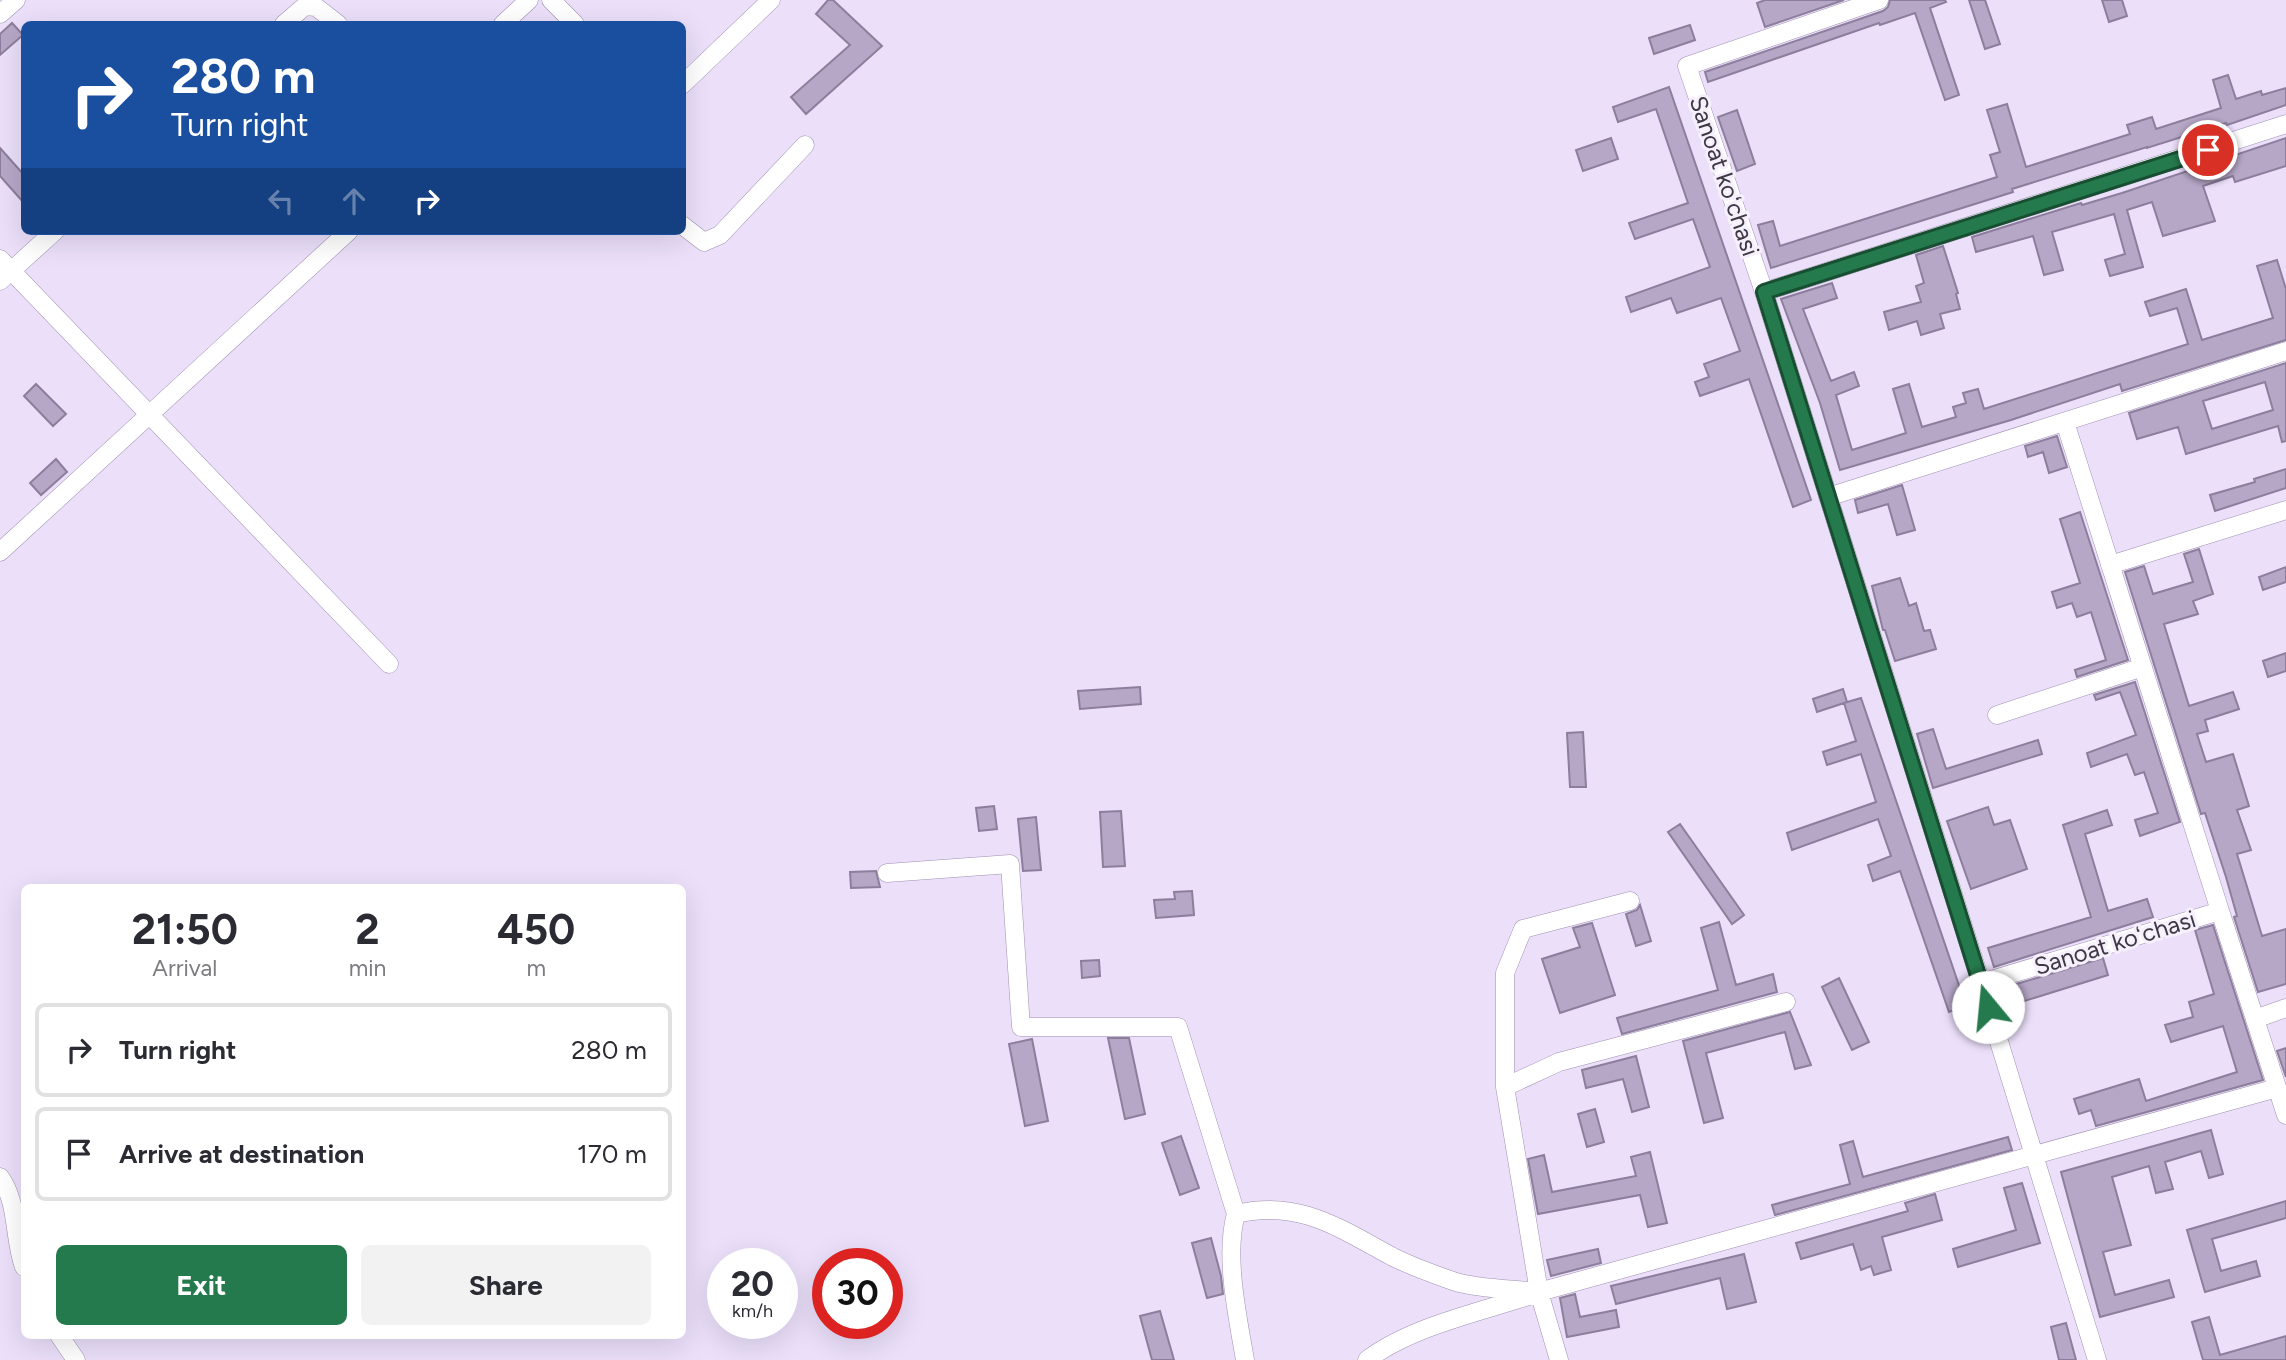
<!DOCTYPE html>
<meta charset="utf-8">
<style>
:root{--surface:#fff;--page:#f2f2f3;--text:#2b2b33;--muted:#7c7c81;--line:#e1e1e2;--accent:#257a4d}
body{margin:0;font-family:Figtree,sans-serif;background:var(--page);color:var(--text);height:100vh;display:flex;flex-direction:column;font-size:26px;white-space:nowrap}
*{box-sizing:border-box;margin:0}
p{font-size:23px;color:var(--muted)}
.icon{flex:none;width:38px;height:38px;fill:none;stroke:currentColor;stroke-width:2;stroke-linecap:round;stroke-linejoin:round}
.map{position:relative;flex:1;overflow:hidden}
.details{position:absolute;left:21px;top:884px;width:665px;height:455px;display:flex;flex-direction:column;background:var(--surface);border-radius:10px;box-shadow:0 7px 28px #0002}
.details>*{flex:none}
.banner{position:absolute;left:21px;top:21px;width:665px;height:214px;border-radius:10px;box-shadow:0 7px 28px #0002;background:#1a4fa0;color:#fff;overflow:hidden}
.speed{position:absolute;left:707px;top:1248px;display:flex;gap:14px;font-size:35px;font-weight:700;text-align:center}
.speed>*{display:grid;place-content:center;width:91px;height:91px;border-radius:50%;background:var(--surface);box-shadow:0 7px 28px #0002;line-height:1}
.speed small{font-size:18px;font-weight:400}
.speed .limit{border:10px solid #d22;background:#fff;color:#111}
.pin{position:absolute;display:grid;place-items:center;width:60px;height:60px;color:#fff;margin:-30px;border:4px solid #fff;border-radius:50%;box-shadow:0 2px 7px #0007}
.me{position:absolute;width:77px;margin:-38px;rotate:343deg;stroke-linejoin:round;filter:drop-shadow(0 0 5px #0008)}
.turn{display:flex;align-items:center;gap:24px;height:147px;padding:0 35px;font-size:32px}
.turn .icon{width:91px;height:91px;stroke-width:2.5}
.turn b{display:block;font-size:49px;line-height:60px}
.lanes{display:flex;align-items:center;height:66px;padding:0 35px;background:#0003;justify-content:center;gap:35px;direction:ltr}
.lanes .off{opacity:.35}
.eta{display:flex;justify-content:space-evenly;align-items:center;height:119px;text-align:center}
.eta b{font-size:42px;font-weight:700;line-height:49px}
.button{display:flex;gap:14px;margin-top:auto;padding:14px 35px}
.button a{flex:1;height:80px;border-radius:10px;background:var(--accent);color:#fff;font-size:28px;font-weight:700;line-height:80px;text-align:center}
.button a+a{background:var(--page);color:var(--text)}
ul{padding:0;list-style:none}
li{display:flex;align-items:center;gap:21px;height:94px;margin:0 14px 10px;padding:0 21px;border:4px solid var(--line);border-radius:10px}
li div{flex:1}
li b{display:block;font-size:26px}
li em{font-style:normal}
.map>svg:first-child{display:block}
</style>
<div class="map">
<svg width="2286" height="1360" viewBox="0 0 2286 1360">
<rect width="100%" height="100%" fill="#ebdffa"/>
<!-- building -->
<path fill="#b6a7c7" stroke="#8c7e9c" stroke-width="2" fill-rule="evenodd" d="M828,0h5l49,46 -76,68 -15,-17 59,-52 -34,-31z
M1765,0h79l-79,27 -8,-24z
M1890,0h55l1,2 -16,6 29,87 -14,5 -30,-87 -35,12 -1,-2 -171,59 -3,-10 178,-61 5,-4z
M1969,0h16l15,44 -15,5z
M2102,0h20l5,16 -18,6z
M12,23l11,12 -23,20v-21z
M1690,25l5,15 -41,14 -5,-16z
M2228,75l8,24 25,-8 1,4 24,-7v17l-59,20 -1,-2 -79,25v-1l-135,42 1,3 -242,76 -13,-43 15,-4 7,25 217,-69 -7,-22 10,-3 -13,-42 20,-6 19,63 104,-33 -3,-9 25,-8 4,12 65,-21 -8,-28z
M1669,87l142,413 -18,7 -44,-128 -49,17 -5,-14 14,-5 -5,-13 36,-13 -19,-53 -44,15 -6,-15 -40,14 -5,-15 84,-30 -17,-48 -58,20 -6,-16 59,-20 -32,-94 -38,13 -5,-15z
M1737,110l18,54 -18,7 -19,-54z
M1611,138l7,21 -35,12 -7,-21z
M2286,138v28l-51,16 -2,-6 -30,10 12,35 -52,15 -11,-34 -25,8 16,57 -33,9 -5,-16 20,-6 -11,-40 -62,18 11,38 -19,5 -11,-39 -57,16 -4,-15 109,-34 1,2 40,-12z
M0,148l24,27v28l-24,-27z
M1943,246l15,47 -2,1 4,15 -20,5 4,14 -23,7 -4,-14 -28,9 -5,-18 37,-10 -5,-16 8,-3 -8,-28z
M2277,260l9,29v51l-164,51 -2,-7 -109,36 -171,50 -20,-67 -39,-104 51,-16 5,15 -34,11 28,72 23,-9 5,14 -23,9 16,55 54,-17 -13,-44 16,-5 13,43 34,-10 -3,-10 13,-4 -3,-10 15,-4 6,20 204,-65 -11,-36 -27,8 -5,-14 41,-13 16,51 71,-22 -16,-52z
M2286,363v78l-4,1 -4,-16 -92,28 -8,-27 -41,12 -8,-26zM2265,382l8,28 -61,19 -9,-28z
M36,384l30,30 -13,12 -29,-30z
M2057,436l10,31 -18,6 -6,-21 -15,5 -3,-11z
M56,459l11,13 -26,23 -11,-12z
M2286,469v19l-71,23 -5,-16 45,-13 -1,-3z
M1902,485l13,45 -18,5 -9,-31 -30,9 -3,-13z
M2080,512l48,148 -51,17 -2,-7 31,-10 -15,-48 -14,5 -5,-14 -15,5 -5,-16 28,-9 -20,-64z
M2199,549l14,45 -20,7 5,13 -34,10 25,82 44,-14 6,17 -34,11 3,11 -11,3 9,28 27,-8 16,52 -12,4 14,40 -14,4 25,82 24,-7v55l-28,8 -24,-75 3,-1 -11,-39 -21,-64 -4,1 -76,-242 19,-6 9,28 40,-12 -9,-28z
M2286,567v15l-23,8 -4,-13z
M1900,578l9,28 7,-3 8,28 6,-1 6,19 -41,12 -10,-31h-2l-11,-44z
M2286,653v18l-18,6 -5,-16z
M2135,682l45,140 -40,14 -5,-16 23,-7 -14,-41 -9,3 -8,-21 -36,13 -4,-14 49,-18 -16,-43 -24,8 -2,-5z
M1140,687l1,17 -61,5 -2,-18z
M1843,689l4,13 -30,10 -4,-13z
M1861,698l105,308 -17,6 -49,-141 -27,10 -5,-16 23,-9 -13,-37 -86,31 -5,-17 89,-31 -15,-48 -34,11 -4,-13 33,-11 -12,-38z
M1933,729l13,40 92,-29 4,14 -109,34 -16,-54z
M1583,732l3,55h-16l-3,-54z
M994,806l3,23 -18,2 -3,-23z
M1988,807l6,18 16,-5 17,49 -56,20 -24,-68z
M2107,810l5,15 -27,9 23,77 39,-12 6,18 -159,50 -6,-19 103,-31 -28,-92z
M1121,811l4,55 -22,1 -3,-55z
M1036,817l5,53 -18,1 -5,-52z
M1680,824l64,91 -12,9 -64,-92z
M876,871l4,16 -29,1 -1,-16z
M1192,891l2,24 -38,3 -2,-18 21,-1 -1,-7z
M1640,905l11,36 -15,5 -10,-32 11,-4z
M1719,922l17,63 37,-11 4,18 -155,42 -5,-16 101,-28 -17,-62z
M1592,923l23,72 -55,18 -18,-54 38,-12 -7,-19z
M2213,925l50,155 -167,46 -5,-16 -12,4 -5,-15 65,-20 7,22 91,-29 -14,-46 -52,16 -6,-17 28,-8 -4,-15 25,-8 -19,-64z
M2103,958l5,17 -103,32 -5,-18z
M1099,960l1,16 -18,2 -1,-17z
M1839,978l30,64 -17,8 -30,-63z
M1790,1012l21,53 -16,4 -10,-37 -79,21 17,65 -19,5 -21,-82z
M1108,1038h21l16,76 -20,5z
M1032,1039l16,82 -23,5 -16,-82z
M2286,1048v29l-9,-26z
M1636,1056l13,51 -17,5 -9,-33 -37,9 -4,-18z
M1595,1109l9,33 -17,5 -9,-33z
M2211,1130l12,44 -14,4 -8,-27 -36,11 8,27 -17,4 -7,-27 -37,11 19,68 -28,7 12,43 54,-15 5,17 -74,20 -39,-145z
M1181,1136l18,52 -19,7 -18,-52z
M2008,1137l4,13 -237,65 -3,-10 78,-21 -10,-39 13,-4 10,36z
M1650,1152l17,71 -19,4 -8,-32 -102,19 -10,-55 16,-4 8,37 84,-16 -5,-19z
M2022,1183l18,60 -82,24 -5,-18 63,-19 -12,-42z
M1935,1194l7,26 -60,17 9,33 -17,5 -3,-9 -10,4 -8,-26 -52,15 -5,-16 112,-32 -3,-8z
M2286,1201v17l-74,21 9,32 35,-10 4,15 -55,16 -18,-62z
M1211,1238l10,38 2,18 -16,4 -15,-55z
M1598,1249l3,14 -50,13 -4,-16z
M1744,1254l12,48 -29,7 -7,-31 -104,26 -5,-18z
M1575,1294l5,23 36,-7 3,17 -52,10 -7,-39z
M1160,1311l14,49h-22l-12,-44z
M2209,1317l11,38 66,-19v24h-83l-11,-38z
M2066,1323l10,37h-17l-8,-33z"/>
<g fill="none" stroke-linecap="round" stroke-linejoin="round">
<defs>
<path id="minor" d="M551,0l24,24
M1879,0l-192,66 77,226 217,691 239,-72 66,204
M0,14l16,-14
M284,24l21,-18 11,1 22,17
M503,24l26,-24
M682,85l89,-85
M682,225l22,17 16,-7 85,-90
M0,259l389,405
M0,281l55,-50
M1764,292l522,-168
M2065,422l155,489
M1828,497l458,-146
M0,552l349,-321
M2110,565l176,-55
M1997,715l146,-48
M887,873l123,-9 11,163h157l58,187c63,-15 103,14 157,43 18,9 40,17 60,24 23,8 61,8 86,11
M1981,983l116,377
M2255,1019l31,-11
M1505,1087v-114l18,-44 107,-28
M0,1177c19,27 13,60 24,90
M1236,1214c-12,42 2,104 9,146
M1539,1292l-34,-205 54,-25 227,-60
M59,1335l17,25
M1367,1360c43,-33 113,-48 165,-65
M1559,1360l-20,-68 738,-204"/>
</defs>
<!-- minor casing -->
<use href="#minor" stroke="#a091b1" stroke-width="19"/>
<!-- minor -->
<use href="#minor" stroke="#fff" stroke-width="18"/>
</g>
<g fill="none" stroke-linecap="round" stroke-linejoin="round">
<defs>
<path id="route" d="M1988,1007l-224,-715 444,-142"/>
</defs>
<!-- route casing -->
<use href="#route" stroke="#184f32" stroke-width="18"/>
<!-- route -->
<use href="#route" stroke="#257a4d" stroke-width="12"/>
</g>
<g text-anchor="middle" stroke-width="6" stroke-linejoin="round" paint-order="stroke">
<!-- street labels -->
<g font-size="24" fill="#3e3845" stroke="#f6f0fd">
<text transform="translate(1724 176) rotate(71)" y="8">Sanoat koʻchasi</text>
<text transform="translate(2115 943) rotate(-17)" y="8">Sanoat koʻchasi</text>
</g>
</g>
</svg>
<div class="speed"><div>20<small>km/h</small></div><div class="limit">30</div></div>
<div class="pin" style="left:2208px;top:150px;background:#d93025"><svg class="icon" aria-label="arrive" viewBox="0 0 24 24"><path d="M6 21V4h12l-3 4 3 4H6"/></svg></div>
<svg class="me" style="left:1988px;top:1007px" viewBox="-20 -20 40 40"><circle r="19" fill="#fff"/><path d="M0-13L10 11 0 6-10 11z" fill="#257a4d"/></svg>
<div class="banner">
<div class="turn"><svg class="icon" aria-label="right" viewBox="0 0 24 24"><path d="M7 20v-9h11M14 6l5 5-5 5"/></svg><div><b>280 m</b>Turn right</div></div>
<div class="lanes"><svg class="icon off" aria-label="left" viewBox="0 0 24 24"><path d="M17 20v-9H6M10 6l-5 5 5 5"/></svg><svg class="icon off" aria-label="ahead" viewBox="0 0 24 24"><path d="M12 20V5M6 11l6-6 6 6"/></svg><svg class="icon" aria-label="right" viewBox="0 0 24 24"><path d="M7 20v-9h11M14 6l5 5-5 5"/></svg></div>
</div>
<section class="details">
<div class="eta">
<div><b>21:50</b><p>Arrival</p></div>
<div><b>2</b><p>min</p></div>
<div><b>450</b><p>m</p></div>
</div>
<ul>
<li><svg class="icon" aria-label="right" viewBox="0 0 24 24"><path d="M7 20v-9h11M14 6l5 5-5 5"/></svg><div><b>Turn right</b></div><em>280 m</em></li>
<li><svg class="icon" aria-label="arrive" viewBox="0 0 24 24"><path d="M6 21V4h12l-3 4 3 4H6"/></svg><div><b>Arrive at destination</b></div><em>170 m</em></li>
</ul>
<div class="button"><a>Exit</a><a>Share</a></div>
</section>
</div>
